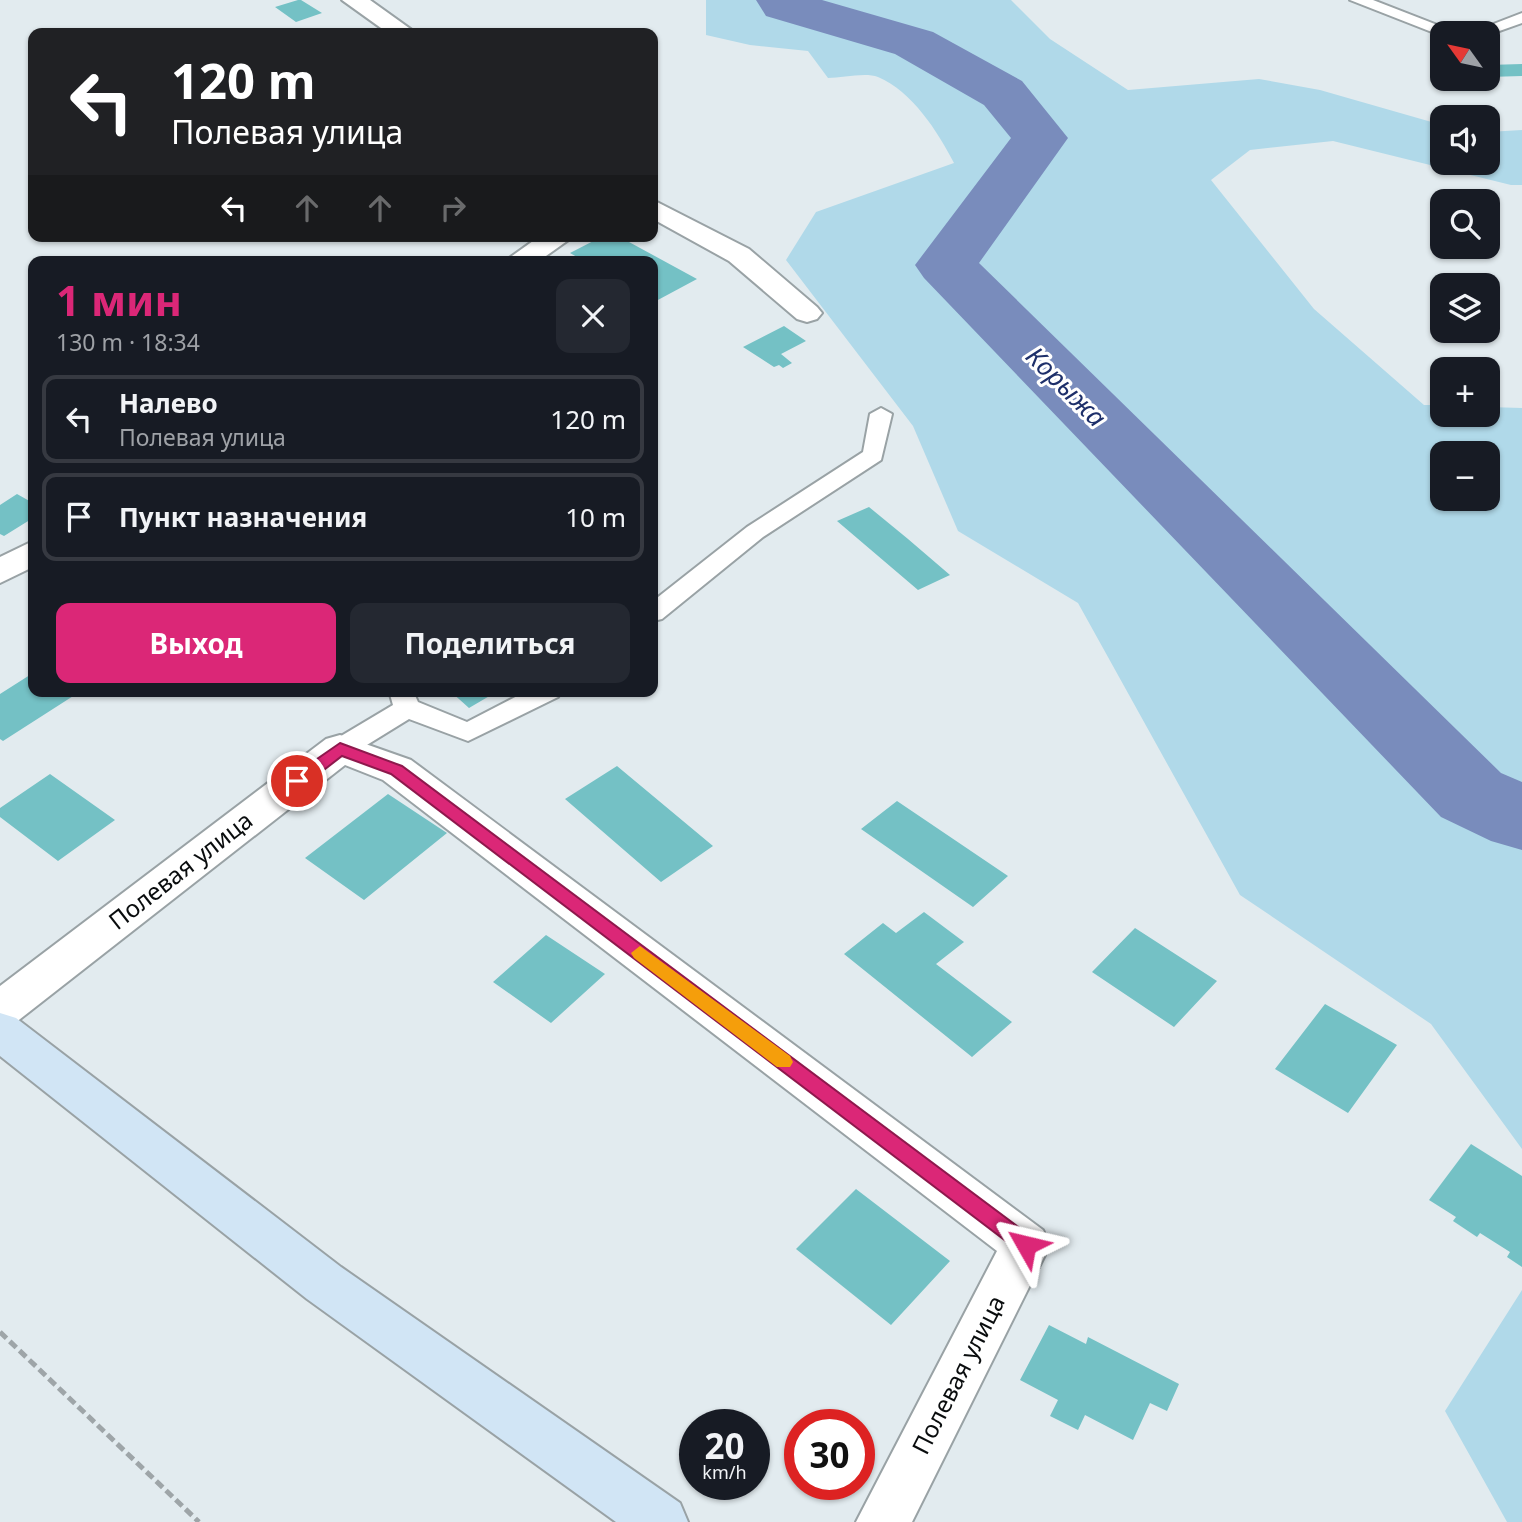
<!DOCTYPE html>
<html lang="ru">
<meta charset="utf-8">
<style>
:root{--surface:#171b24;--page:#242831;--text:#f1f3f6;--muted:#9ea1a6;--line:#363941;--accent:#db2777}
body{margin:0;font-family:"Noto Sans",sans-serif;background:var(--page);color:var(--text);height:100vh;display:flex;flex-direction:column;font-size:26px;white-space:nowrap}
*{box-sizing:border-box;margin:0}
p{font-size:23px;color:var(--muted)}
.icon{flex:none;width:38px;height:38px;fill:none;stroke:currentColor;stroke-width:2;stroke-linecap:round;stroke-linejoin:round}
.map{position:relative;flex:1;overflow:hidden}
.panel{position:absolute;left:28px;top:256px;width:630px;height:441px;display:flex;flex-direction:column;background:var(--surface);border-radius:14px;box-shadow:0 2px 5px #0004}
.panel>*{flex:none}
.banner{position:absolute;left:28px;top:28px;width:630px;height:214px;border-radius:14px;box-shadow:0 2px 5px #0004;background:#202124;color:#fff;overflow:hidden}
.needle{width:46px;rotate:303deg}
.fabs{position:absolute;left:1430px;top:21px;display:grid;gap:14px}
.fabs a{display:grid;place-items:center;width:70px;height:70px;border-radius:14px;background:var(--surface);box-shadow:0 2px 5px #0004;font-size:35px}
.speed{position:absolute;left:679px;top:1409px;display:flex;gap:14px;font-size:35px;font-weight:700;text-align:center}
.speed>*{display:grid;place-content:center;width:91px;height:91px;border-radius:50%;background:var(--surface);box-shadow:0 2px 5px #0004;line-height:1}
.speed small{font-size:18px;font-weight:400}
.speed .limit{border:10px solid #d22;background:#fff;color:#111}
.pin{position:absolute;display:grid;place-items:center;width:60px;height:60px;color:#fff;margin:-30px;border:4px solid #fff;border-radius:50%;box-shadow:0 2px 7px #0007}
.me{position:absolute;width:77px;margin:-38px;rotate:307deg;stroke-linejoin:round;filter:drop-shadow(0 0 5px #0008)}
.turn{display:flex;align-items:center;gap:24px;height:147px;padding:0 28px;font-size:32px}
.turn .icon{width:91px;height:91px;stroke-width:2.5}
.turn b{display:block;font-size:49px;line-height:60px}
.lanes{display:flex;align-items:center;height:66px;padding:0 28px;background:#0003;justify-content:center;gap:35px;direction:ltr}
.lanes .off{opacity:.35}
.round{display:grid;place-items:center;flex:none;width:74px;height:74px;border-radius:14px;background:var(--page)}
.overview{display:flex;align-items:center;justify-content:space-between;height:119px;padding:0 28px}
h1{font-size:42px;font-weight:700;line-height:52px;color:var(--accent)}
.button{display:flex;gap:14px;margin-top:auto;padding:14px 28px}
.button a{flex:1;height:80px;border-radius:14px;background:var(--accent);color:#fff;font-size:28px;font-weight:700;line-height:80px;text-align:center}
.button a+a{background:var(--page);color:var(--text)}
ul{padding:0;list-style:none}
li{display:flex;align-items:center;gap:21px;height:88px;margin:0 14px 10px;padding:0 14px;border:4px solid var(--line);border-radius:14px}
li div{flex:1}
li b{display:block;font-size:26px}
li em{font-style:normal}
.map>svg:first-child{display:block}
</style>
<div class="map">
<svg width="1522" height="1522" viewBox="0 0 1522 1522">
<rect width="100%" height="100%" fill="#e2ebef"/>
<!-- green -->
<path fill="#b0d9e9" fill-rule="evenodd" d="M706,0h305l39,39 78,51 131,-11 61,11 122,35v38h46v-31l34,-2v55h-11l-178,-44 -83,9 -39,30 103,129 110,96h18v10h46v-8l34,1v741l-91,-125 -191,-129 -162,-292 -120,-72 -45,-105 -127,-166 30,-48 138,-49c-16,-31 -42,-72 -76,-86 -13,-5 -36,1 -50,1l-20,-27 -58,-6 -44,-10zM1442,453h46v46h-46z
M1522,1290v232h-15l-62,-111z"/>
<g fill="none" stroke-linecap="round" stroke-linejoin="round">
<!-- river -->
<path fill="#798cbc" fill-rule="evenodd" d="M756,0h66l111,32 89,49 46,57 -89,125 522,510 21,9v68l-31,-9 -50,-24 -517,-539 -9,-13 96,-127 -27,-33 -89,-51 -129,-38z"/>
</g>
<!-- building -->
<path fill="#74c1c5" d="M298,0h3l21,13 -26,9 -21,-15z
M1522,64v12l-34,1v-12z
M603,236h15l79,43 -41,22 -3,-2v-38h-69l-14,-8z
M784,326l22,15 -25,13 11,9 -9,5 -4,-3 -5,2 -31,-20z
M17,494l16,9v15l-29,18 -4,-2v-29z
M869,507l39,32 42,36 -32,15 -81,-69z
M33,673v18h48l-78,50 -3,-2v-45z
M450,691h48l-29,17z
M617,766l96,80 -52,36 -96,-83z
M50,774l65,46 -57,41 -58,-44v-9z
M388,794l59,39 -83,67 -59,-42z
M897,801l111,75 -35,31 -112,-78z
M924,912l40,30 -28,22 76,58 -40,35 -128,-103 39,-31 13,10z
M1135,928l82,53 -43,46 -82,-55z
M546,935l59,39 -54,49 -58,-41z
M1325,1004l72,41 -49,68 -73,-44z
M1471,1144l51,32v91l-15,-10 3,-5 -30,-19 -3,4 -24,-16 3,-4 -27,-17z
M856,1189l94,72 -59,64 -95,-76z
M1049,1325l37,19 2,-7 91,47 -12,27 -17,-8 -17,37 -48,-25 -7,15 -28,-14 8,-16 -38,-20z"/>
<g fill="none" stroke-linecap="round" stroke-linejoin="round">
<defs>
<path id="lane" d="M1350,0h23l85,33 -16,3z
M1522,13v10l-34,12 -18,-2z
M881,408l11,6 -11,46 -118,77 -101,82 -9,2v-20l94,-74 116,-75 7,-38z
M389,691h24l5,11 49,20 60,-31h34l-3,6 -90,44 -59,-22 -60,37 -9,2 -9,-2 -4,-7 4,-7 62,-37z"/>
<path id="street" d="M342,0h28l46,33h-28z
M653,200l96,49 68,58 5,6 -5,6 -10,3 -10,-3 -68,-58 -76,-42z
M540,236h34l-35,25h-34z
M33,541v26l-33,16v-26z
M340,735l71,25 632,470 7,15 -138,277h-56l141,-271 -614,-471 -38,-15 -330,258 -15,5v-42l326,-247z"/>
<path id="secondary" d="M0,1013l16,5 325,249 339,236 8,19h-72l-309,-223 -307,-243z"/>
</defs>
<!-- lane casing -->
<use href="#lane" stroke="#99a2a5" stroke-width="4"/>
<!-- street casing -->
<use href="#street" stroke="#99a2a5" stroke-width="4"/>
<!-- secondary casing -->
<use href="#secondary" stroke="#99a2a5" stroke-width="4"/>
<!-- path -->
<path stroke="#9ea5a8" stroke-width="5" stroke-dasharray="9 4.5" stroke-linecap="butt" d="M0,1332l199,190"/>
<!-- lane -->
<use href="#lane" fill="#fff" fill-rule="evenodd"/>
<!-- street -->
<use href="#street" fill="#fff" fill-rule="evenodd"/>
<!-- secondary -->
<use href="#secondary" fill="#d1e5f5" fill-rule="evenodd"/>
</g>
<!-- route -->
<path fill="#db2777" stroke="#8e194d" stroke-width="2" d="M340,743l62,23 631,472 3,7 -3,6 -7,3 -7,-3 -628,-477 -49,-18 -39,30h-12v-9z"/>
<!-- slow -->
<path fill="#f59e0b" d="M640,946l150,110 3,6 -3,5h-13l-143,-109 -3,-5z"/>
<g text-anchor="middle" stroke-width="6" stroke-linejoin="round" paint-order="stroke">
<!-- street labels -->
<g font-size="24" fill="#090c0d" stroke="#fff">
<text transform="translate(181 871) rotate(-38)" y="8">Полевая улица</text>
<text transform="translate(959 1375) rotate(-63)" y="8">Полевая улица</text>
</g>
<!-- water labels -->
<g font-size="26" font-style="italic" fill="#1d2f6a" stroke="#fff">
<text transform="translate(1066 387) rotate(45)" y="9">Корыжа</text>
</g>
</g>
</svg>
<div class="fabs">
<a><svg class="needle" viewBox="-14 -14 28 28"><path d="M0-13l5 13h-10z" fill="#e53935"/><path d="M0 13l5-13h-10z" fill="#9ea1a6"/></svg></a>
<a><svg class="icon" aria-label="sound" viewBox="0 0 24 24"><path d="M4 9h4l5-4v14l-5-4H4zM17 9q2 3 0 6"/></svg></a>
<a><svg class="icon" aria-label="search" viewBox="0 0 24 24"><circle cx="10" cy="10" r="6"/><path d="M15 15l6 6"/></svg></a>
<a><svg class="icon" aria-label="layers" viewBox="0 0 24 24"><path d="M12 4l9 5-9 5-9-5zM3 14l9 5 9-5"/></svg></a>
<a>+</a>
<a>−</a>
</div>
<div class="speed"><div>20<small>km/h</small></div><div class="limit">30</div></div>
<div class="pin" style="left:297px;top:781px;background:#d93025"><svg class="icon" aria-label="arrive" viewBox="0 0 24 24"><path d="M6 21V4h12l-3 4 3 4H6"/></svg></div>
<svg class="me" style="left:1026px;top:1245px" viewBox="-20 -20 40 40"><path d="M0-17L14 15 0 8-14 15z" fill="#db2777" stroke="#fff" stroke-width="4"/></svg>
<div class="banner">
<div class="turn"><svg class="icon" aria-label="left" viewBox="0 0 24 24"><path d="M17 20v-9H6M10 6l-5 5 5 5"/></svg><div><b>120 m</b>Полевая улица</div></div>
<div class="lanes"><svg class="icon" aria-label="left" viewBox="0 0 24 24"><path d="M17 20v-9H6M10 6l-5 5 5 5"/></svg><svg class="icon off" aria-label="ahead" viewBox="0 0 24 24"><path d="M12 20V5M6 11l6-6 6 6"/></svg><svg class="icon off" aria-label="ahead" viewBox="0 0 24 24"><path d="M12 20V5M6 11l6-6 6 6"/></svg><svg class="icon off" aria-label="right" viewBox="0 0 24 24"><path d="M7 20v-9h11M14 6l5 5-5 5"/></svg></div>
</div>
<section class="panel">
<div class="overview"><div><h1>1 мин</h1><p>130 m · 18:34</p></div><a class="round"><svg class="icon" aria-label="close" viewBox="0 0 24 24"><path d="M6 6l12 12M18 6L6 18"/></svg></a></div>
<ul>
<li><svg class="icon" aria-label="left" viewBox="0 0 24 24"><path d="M17 20v-9H6M10 6l-5 5 5 5"/></svg><div><b>Налево</b><p>Полевая улица</p></div><em>120 m</em></li>
<li><svg class="icon" aria-label="arrive" viewBox="0 0 24 24"><path d="M6 21V4h12l-3 4 3 4H6"/></svg><div><b>Пункт назначения</b></div><em>10 m</em></li>
</ul>
<div class="button"><a>Выход</a><a>Поделиться</a></div>
</section>
</div>
